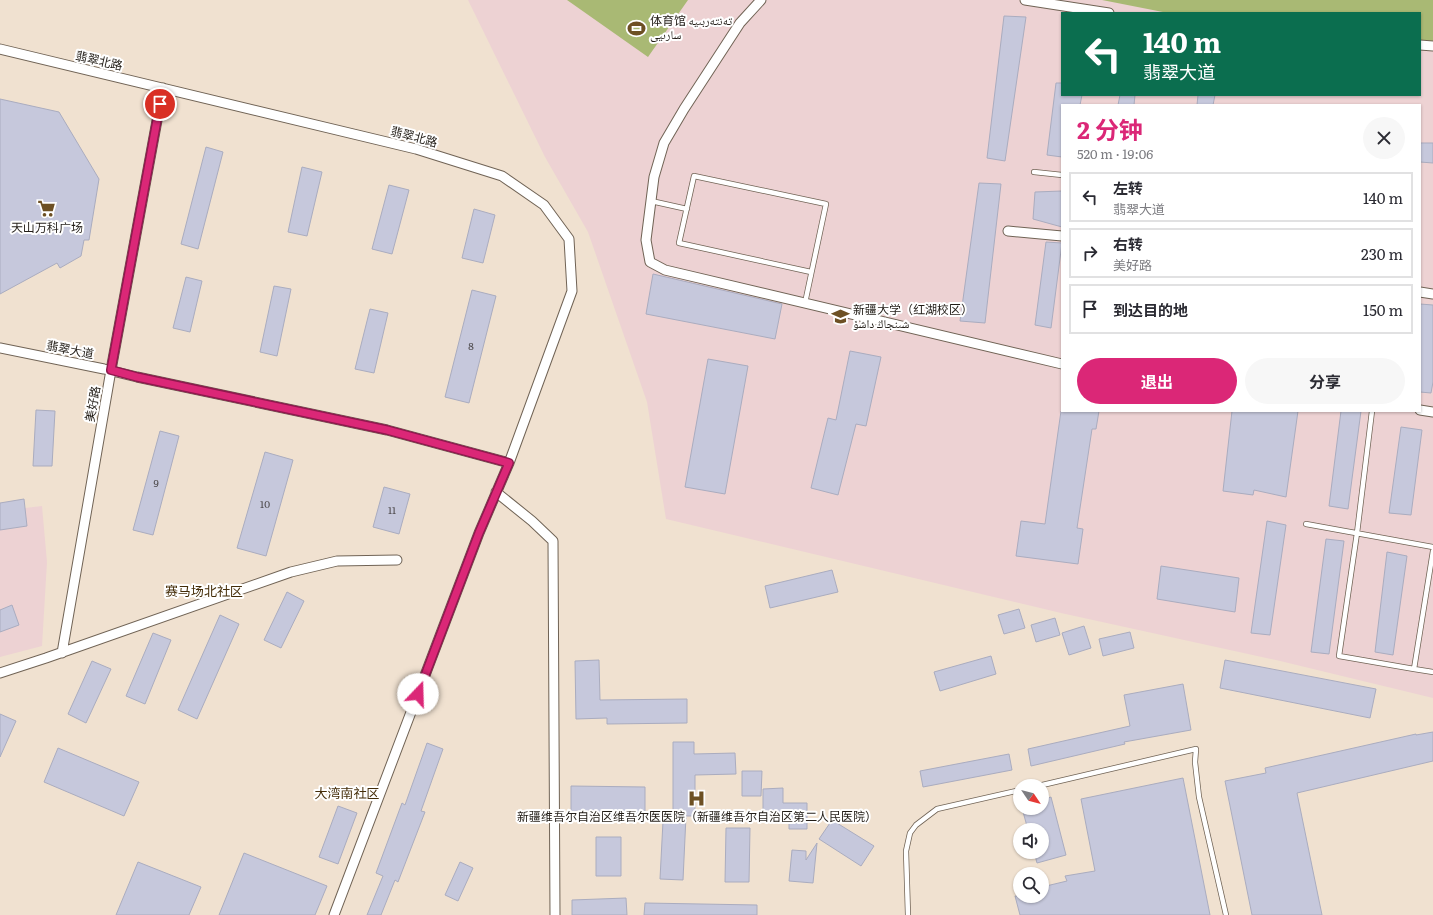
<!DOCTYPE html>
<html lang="zh">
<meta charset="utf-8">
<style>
:root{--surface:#fff;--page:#f7f7f7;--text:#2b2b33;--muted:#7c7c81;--line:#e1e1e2;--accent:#db2777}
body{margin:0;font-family:Literata,"Noto Naskh Arabic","Noto Sans SC",serif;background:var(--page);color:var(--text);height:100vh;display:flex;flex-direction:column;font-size:15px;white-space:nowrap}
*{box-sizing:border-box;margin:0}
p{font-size:13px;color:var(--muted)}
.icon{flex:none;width:22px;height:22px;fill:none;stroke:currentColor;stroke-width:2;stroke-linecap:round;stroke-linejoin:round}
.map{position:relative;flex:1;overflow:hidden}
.details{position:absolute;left:1061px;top:104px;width:360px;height:308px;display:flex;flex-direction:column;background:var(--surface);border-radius:0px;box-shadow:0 1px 3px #0004}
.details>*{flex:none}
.hud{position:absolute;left:1061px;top:12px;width:360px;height:84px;border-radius:0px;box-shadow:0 1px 3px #0004;background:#0b6e4f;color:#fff;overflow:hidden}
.needle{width:26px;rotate:125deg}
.fabs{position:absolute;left:1013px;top:779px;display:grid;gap:8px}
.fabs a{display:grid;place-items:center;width:36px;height:36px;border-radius:50%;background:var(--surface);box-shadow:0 1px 3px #0004;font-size:20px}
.pin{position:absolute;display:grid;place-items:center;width:34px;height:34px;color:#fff;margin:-17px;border:2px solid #fff;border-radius:50%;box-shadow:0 1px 4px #0007}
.me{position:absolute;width:44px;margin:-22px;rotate:21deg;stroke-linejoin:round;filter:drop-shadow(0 0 3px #0008)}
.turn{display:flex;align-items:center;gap:14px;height:84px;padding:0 16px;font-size:18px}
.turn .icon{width:52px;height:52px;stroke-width:2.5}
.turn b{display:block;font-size:28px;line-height:34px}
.round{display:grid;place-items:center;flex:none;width:42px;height:42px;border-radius:21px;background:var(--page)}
.summary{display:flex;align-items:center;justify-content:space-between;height:68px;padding:0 16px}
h1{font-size:24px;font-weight:700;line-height:30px;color:var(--accent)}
.button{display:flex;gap:8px;margin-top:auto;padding:8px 16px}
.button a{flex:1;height:46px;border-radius:24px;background:var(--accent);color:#fff;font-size:16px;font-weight:700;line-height:46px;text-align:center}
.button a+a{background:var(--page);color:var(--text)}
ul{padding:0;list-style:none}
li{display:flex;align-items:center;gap:12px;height:50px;margin:0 8px 6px;padding:0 8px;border:2px solid var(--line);border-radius:0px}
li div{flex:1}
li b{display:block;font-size:15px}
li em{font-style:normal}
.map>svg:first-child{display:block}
</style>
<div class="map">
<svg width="1433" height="915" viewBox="0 0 1433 915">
<rect width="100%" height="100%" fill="#f0e1d0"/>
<!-- education -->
<path fill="#edd2d3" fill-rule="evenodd" d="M468,0h965v698l-157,-38 -215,-47 -395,-94 -19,-117 -59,-170 -43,-75zM1062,13h358v82h-358zM1062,105h358v306h-358z
M42,506l5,56 -5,84 -42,11v-146z"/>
<!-- green -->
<path fill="#a9b974" d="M567,0h121l-40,57z
M1102,0h331v42l-13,-1v-28h-252z"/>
<!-- building -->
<path fill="#c6c8dc" stroke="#aaacbf" d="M1004,16l22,1 -21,144 -18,-3z
M1056,83h6v12h20l-2,10h-18v52l-15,-2z
M1120,95h15l-1,10h-16z
M1198,95h17l-2,10h-16z
M0,99l59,13 40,67 -10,61h-5l-3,16 -21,12 -3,-5 -57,31z
M1420,143h13v20l-13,-1z
M206,147l17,5 -25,97 -17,-5z
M302,167l20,5 -15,64 -19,-4z
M979,183l22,1 -16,139 -25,-2z
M389,185l20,5 -17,64 -20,-5z
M1062,191v36l-29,-8 2,-27z
M474,209l21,6 -12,48 -21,-5z
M1046,242l16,1 -11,85 -16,-3z
M653,274l129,30 -7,35 -129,-25z
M186,277l16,4 -12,51 -17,-4z
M274,286l17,3 -14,67 -17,-4z
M472,290l24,6 -27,107 -24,-6z
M1420,304l13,1v77l-2,11 -11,-1z
M370,309l18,4 -14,60 -19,-4z
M850,351l31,6 -15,69 -10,-2 -18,71 -27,-7 17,-70 8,2z
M708,359l40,7 -23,128 -40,-7z
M36,410l19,1 -3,55h-19z
M1061,411h38l-3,18h-4l-15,99 6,1 -5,35 -62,-8 5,-35 24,3z
M1232,411h66l-12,86 -32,-7 -1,5 -30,-4z
M1341,411h20l-13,98 -19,-3z
M1401,427l21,3 -11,85 -22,-2z
M160,431l19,5 -26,99 -20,-5z
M265,452l28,8 -27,96 -29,-8z
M384,487l26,7 -11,40 -26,-7z
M24,499l3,27 -27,4v-27z
M1267,521l19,4 -16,110 -19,-2z
M1326,539l18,2 -15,113 -18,-2z
M1387,552l20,4 -14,99 -18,-3z
M1161,566l78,12 -4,34 -78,-13z
M832,570l6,22 -68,16 -5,-22z
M287,592l17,9 -23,47 -17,-8z
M12,605l7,20 -19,7v-22z
M1019,609l6,19 -21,6 -6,-19z
M220,615l19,9 -42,95 -19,-9z
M1055,618l5,17 -24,7 -5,-17z
M1084,626l7,22 -22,7 -7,-22z
M1130,632l4,16 -31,8 -4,-17z
M153,633l18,7 -26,64 -19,-8z
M991,656l5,18 -56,17 -6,-19z
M599,660l1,40 87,-1v24l-80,1v-6l-31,1 -1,-58z
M1225,660l151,29 -6,29 -150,-30z
M92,661l19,8 -25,54 -18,-9z
M1183,684l8,46 -67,12 1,2 -94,22 -3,-17 102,-23 -6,-31z
M0,714l16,7 -16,36z
M1433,732v29l-136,32 25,122h-70l-27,-134 41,-8 -1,-5 151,-34v1z
M673,742h21v12l41,-1 1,21 -41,1v41h-9l-3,64 -23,-1 3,-58h10z
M427,743l16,6 -22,62 4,1 -27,70 -3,-2 -14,35h-14l16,-39 -7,-3 26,-70 3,2z
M58,748l81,34 -15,34 -80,-34z
M1009,754l3,16 -89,17 -3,-16z
M742,771h20l-1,25h-19z
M1183,778l27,137h-190l-5,-19h27v-9l25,-6 -2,-5 30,-5 -14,-72z
M571,786l74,1v31l-74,-1z
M783,788v15h24v26h-18v-15h-26v-25z
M1051,797l15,58 -29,8 -3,-11h8v-22h-14l-6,-22h20v-8z
M338,806l19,7 -19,51 -19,-7z
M832,820l42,26 -13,20 -42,-27z
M726,828h24l-1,54h-24z
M596,837h25v39h-25z
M817,843l-4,40 -24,-2 3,-31 14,1v9z
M244,853l83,33 -12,29h-96z
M138,862l63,25 -12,28h-73z
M460,862l13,6 -15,33 -13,-6z
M626,898l1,17h-55v-15z
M645,903l112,2v10h-113z"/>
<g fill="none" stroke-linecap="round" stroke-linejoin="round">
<defs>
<path id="lane" d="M1034,172l28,3
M651,201l36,8
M805,303l21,-99 -132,-28 -15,67 132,29
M1372,411l-15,122 -18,123 75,13
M1306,524l127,23
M1433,551l-19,118 19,3
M1038,786l158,-37 -1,13 4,35 27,118
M908,915l-2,-64 4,-18 6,-8 21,-16 83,-19"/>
<path id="street" d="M761,0l-21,23 -56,86 -20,34 -10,34 -8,63 4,22 15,8 397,94
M1025,0l84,13
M1420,45l13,1
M0,49l416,100 86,27 42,29 25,34 3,52 -63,172 -30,70 -145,382
M1008,231l54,5
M1420,292l13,2
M0,348l104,21 33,8 250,53 122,33
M1420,410l13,2
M496,492l36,29 21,20 2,374
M62,653l49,-283 52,-282
M0,673l46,-15 245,-86 46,-11 60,-1"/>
</defs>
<!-- lane casing -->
<use href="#lane" stroke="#706355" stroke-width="6"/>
<!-- street casing -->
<use href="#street" stroke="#706355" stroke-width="11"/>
<!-- lane -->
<use href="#lane" stroke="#fff" stroke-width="4.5"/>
<!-- street -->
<use href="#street" stroke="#fff" stroke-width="9"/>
</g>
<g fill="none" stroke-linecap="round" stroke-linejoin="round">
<defs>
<path id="route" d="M160,104l-49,266 26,7 250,53 122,33 -30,70 -61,161"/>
</defs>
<!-- route casing -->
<use href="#route" stroke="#8e194d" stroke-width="10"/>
<!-- route -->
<use href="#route" stroke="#db2777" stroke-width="7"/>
</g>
<!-- icons -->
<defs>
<symbol id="stadium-bare" viewBox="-9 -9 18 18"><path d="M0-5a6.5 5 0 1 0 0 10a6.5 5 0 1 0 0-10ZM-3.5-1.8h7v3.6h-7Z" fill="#6d5024" stroke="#fff" stroke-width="2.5" paint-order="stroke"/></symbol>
<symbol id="supermarket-bare" viewBox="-9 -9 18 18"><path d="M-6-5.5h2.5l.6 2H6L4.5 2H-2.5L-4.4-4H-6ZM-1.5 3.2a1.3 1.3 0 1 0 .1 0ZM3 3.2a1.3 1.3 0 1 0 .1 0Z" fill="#6d5024" stroke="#fff" stroke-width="2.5" paint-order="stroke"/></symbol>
<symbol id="university-bare" viewBox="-9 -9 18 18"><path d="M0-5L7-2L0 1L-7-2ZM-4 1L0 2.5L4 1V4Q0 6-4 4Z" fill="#6d5024" stroke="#fff" stroke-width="2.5" paint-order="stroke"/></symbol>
<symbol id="hospital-bare" viewBox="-9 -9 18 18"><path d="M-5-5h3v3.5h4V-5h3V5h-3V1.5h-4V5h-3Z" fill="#6d5024" stroke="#fff" stroke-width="2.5" paint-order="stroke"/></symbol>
</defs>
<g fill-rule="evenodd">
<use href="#stadium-bare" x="624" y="16" width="25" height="25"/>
<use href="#supermarket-bare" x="34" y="196" width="25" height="25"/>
<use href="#university-bare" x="828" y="304" width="25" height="25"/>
<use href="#hospital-bare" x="684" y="786" width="25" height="25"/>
</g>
<g text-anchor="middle" stroke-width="4" stroke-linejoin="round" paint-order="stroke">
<!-- number labels -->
<g font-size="10" fill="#4a4748">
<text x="471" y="350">8</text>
<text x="156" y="487">9</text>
<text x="265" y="508">10</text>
<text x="392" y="514">11</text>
</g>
<!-- poi labels -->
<g font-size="12" fill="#211c16" stroke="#fff" text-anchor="start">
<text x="650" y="25">体育馆 تەنتەربىيە<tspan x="650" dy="14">سارىيى</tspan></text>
<text x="47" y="232" text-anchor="middle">天山万科广场</text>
<text x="853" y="314">新疆大学（红湖校区）<tspan x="853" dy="14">شىنجاڭ داشۆ</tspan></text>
<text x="697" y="821" text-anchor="middle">新疆维吾尔自治区维吾尔医医院（新疆维吾尔自治区第二人民医院）</text>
</g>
<!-- street labels -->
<g font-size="12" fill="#211c16" stroke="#fff">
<text transform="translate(99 61) rotate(13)" y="4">翡翠北路</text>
<text transform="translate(414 137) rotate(15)" y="4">翡翠北路</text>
<text transform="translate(70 350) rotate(11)" y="4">翡翠大道</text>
<text transform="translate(93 404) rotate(-80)" y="4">美好路</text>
</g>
<!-- neighbourhood labels -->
<g font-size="13" fill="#442d08" stroke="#fff">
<text x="204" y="596">赛马场北社区</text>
<text x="347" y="798">大湾南社区</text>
</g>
</g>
</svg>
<div class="fabs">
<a><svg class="needle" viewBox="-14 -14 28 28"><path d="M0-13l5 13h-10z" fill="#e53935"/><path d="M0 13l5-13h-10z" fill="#7c7c81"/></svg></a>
<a><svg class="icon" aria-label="sound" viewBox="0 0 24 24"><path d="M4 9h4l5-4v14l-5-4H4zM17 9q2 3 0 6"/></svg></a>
<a><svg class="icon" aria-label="search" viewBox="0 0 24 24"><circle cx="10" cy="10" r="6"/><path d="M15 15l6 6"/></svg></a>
</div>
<div class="pin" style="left:160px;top:104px;background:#d93025"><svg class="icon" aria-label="arrive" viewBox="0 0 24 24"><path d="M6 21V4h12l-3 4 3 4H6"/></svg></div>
<svg class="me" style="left:418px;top:694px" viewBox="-20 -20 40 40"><circle r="19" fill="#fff"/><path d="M0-13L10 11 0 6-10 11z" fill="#db2777"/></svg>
<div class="hud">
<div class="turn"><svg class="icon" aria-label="left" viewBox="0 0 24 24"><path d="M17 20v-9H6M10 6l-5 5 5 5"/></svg><div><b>140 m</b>翡翠大道</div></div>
</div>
<section class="details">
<div class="summary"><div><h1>2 分钟</h1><p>520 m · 19:06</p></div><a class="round"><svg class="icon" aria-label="close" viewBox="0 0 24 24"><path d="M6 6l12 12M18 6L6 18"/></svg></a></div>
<ul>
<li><svg class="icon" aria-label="left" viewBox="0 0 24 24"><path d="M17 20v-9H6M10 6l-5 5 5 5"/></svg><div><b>左转</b><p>翡翠大道</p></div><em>140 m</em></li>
<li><svg class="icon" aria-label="right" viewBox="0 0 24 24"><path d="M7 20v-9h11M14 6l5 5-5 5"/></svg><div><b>右转</b><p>美好路</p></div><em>230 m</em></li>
<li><svg class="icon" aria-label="arrive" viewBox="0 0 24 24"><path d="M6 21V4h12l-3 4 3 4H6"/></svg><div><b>到达目的地</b></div><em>150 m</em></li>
</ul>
<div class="button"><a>退出</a><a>分享</a></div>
</section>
</div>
